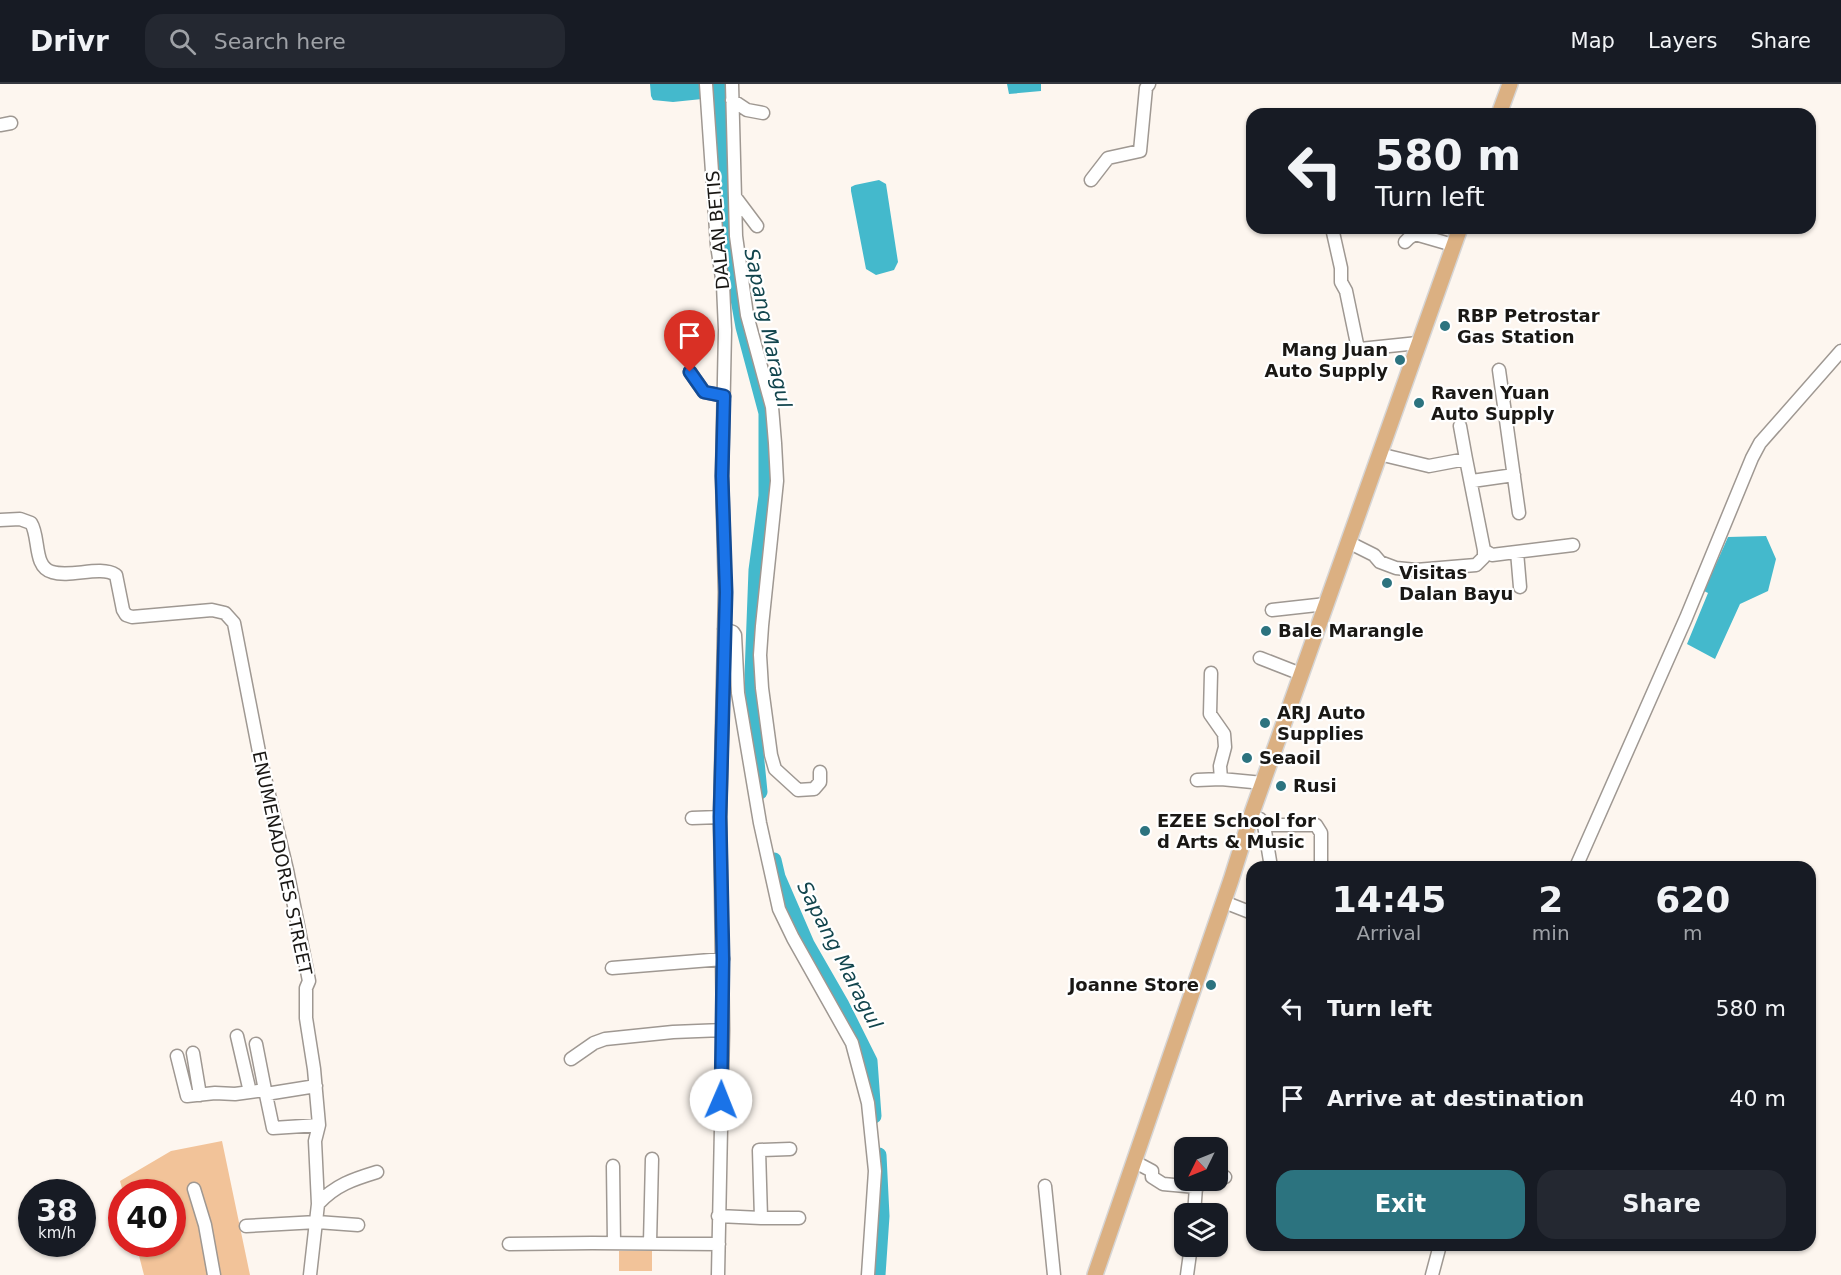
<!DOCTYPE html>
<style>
:root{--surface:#171b24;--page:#242831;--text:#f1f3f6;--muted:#9ea1a6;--line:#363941;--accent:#2c737f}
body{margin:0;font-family:"DejaVu Sans",sans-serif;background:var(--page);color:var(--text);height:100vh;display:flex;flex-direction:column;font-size:22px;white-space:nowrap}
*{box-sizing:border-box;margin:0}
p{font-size:20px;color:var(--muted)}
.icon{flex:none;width:33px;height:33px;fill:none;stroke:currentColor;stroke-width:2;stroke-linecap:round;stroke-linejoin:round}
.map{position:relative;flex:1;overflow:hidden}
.details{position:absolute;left:1246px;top:777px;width:570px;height:390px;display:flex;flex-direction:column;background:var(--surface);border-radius:18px;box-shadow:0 2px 4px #0004}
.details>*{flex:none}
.banner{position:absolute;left:1246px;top:24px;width:570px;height:126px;border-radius:18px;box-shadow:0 2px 4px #0004;background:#171b24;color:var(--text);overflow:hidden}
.needle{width:39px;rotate:227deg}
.buttons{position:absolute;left:1174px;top:1053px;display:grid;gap:12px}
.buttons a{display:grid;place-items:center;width:54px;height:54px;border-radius:12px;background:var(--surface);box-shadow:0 2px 4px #0004;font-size:30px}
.speed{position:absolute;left:18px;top:1095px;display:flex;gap:12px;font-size:30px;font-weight:700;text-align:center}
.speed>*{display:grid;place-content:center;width:78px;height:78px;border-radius:50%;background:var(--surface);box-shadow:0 2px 4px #0004;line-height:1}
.speed small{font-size:15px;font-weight:400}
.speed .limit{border:9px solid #d22;background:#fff;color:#111}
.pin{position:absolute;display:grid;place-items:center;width:51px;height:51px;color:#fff;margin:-62px -26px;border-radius:50% 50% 50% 0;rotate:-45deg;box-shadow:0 0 6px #0007}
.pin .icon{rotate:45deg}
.me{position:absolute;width:66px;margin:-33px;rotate:1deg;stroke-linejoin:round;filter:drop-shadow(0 0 4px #0008)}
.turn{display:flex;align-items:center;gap:21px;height:126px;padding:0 30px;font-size:27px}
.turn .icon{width:78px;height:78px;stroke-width:2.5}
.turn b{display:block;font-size:42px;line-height:51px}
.eta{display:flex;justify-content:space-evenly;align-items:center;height:102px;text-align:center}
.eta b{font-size:36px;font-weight:700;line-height:42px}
.button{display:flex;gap:12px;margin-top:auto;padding:12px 30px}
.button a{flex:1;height:69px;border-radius:18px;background:var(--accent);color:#fff;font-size:24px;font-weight:700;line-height:69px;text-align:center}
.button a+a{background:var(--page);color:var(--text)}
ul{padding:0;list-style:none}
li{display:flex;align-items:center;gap:18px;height:90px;padding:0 30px}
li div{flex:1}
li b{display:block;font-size:22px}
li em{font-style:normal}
header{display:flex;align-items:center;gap:36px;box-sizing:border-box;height:84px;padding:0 30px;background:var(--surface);border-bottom:2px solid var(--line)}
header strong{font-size:28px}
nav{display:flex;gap:33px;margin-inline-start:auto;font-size:21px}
.search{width:420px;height:54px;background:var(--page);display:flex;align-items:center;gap:15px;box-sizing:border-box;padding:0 21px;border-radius:18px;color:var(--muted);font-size:22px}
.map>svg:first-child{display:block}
</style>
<header>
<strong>Drivr</strong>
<div class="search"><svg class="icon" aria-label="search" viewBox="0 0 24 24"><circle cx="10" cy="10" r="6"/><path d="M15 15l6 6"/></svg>Search here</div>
<nav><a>Map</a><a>Layers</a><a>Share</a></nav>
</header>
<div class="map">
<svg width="1841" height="1191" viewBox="0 0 1841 1191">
<rect width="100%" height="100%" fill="#fdf6ef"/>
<!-- green -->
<path fill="#f2c399" d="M222,1057l28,134h-106l-8,-31h36v-52h-49l-3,-11 51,-30z
M619,1167h33v20h-33z"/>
<!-- water -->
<path fill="#44b9cc" d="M650,0h52v15l-29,3 -20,-2 -2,-4z
M1007,0h34v7l-32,3z
M879,96l7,4 12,78 -4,8 -18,5 -10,-6 -15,-78v-4l4,-2z
M1766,452l10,23 -8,32 -28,13 -25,55 -28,-15 21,-51 -4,-2 24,-54z"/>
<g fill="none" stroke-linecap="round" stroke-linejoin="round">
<!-- river -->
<path stroke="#44b9cc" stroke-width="15" d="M720,0l10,171 13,72 23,86v83l-10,74 -4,105 2,56 6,61
M774,776l4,17 29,67 35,61 28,56 4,55
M878,1191l4,-59 -3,-61"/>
<defs>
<path id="minor" d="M706,0l11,161 6,40 2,45 -3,146 3,116 -5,225 3,213 -5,245
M732,0l4,152 11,79 25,92 3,36 2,38 -15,145 -2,29 2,33 9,67 4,14 23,21 16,-1 6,-7v-10
M732,16l15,10 16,3
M0,41l11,-2
M1091,96l17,-22 32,-7 6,-63 3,-4
M736,114l21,28
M1332,144l9,40v14l5,9 11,53 3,5 58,-6
M1405,158l4,-4 6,-4 38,11
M1499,286l20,143
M690,288l14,20 20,4
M1460,342l6,33
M1379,370l50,12 37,-7 18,91 8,5 81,-10
M1472,397l42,-6
M0,436l20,-1 11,4c9,14 2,44 21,49 19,6 48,-7 64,3l7,35 3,5 6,2 80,-7 13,3 9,10 26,134 27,113 22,111 -3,7v30l8,51 5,56 -4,16 3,63 -8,71
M1348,458l26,13 6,7 16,6 20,2 60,-5 8,-8v-7
M1517,468l3,35
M1272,526l54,-6
M724,545l9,3 2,3 3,58 22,130 19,86 14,29 59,105 16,60 7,68 -7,104
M1260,574l41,16
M1211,589l-1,41 14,20 1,13 -5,19 1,13
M1197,696l24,-1 42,4
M692,734l28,-1
M1260,735l4,6 7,42
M1264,741h52l5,8v34
M1576,783l110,-249 66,-160 8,-15 81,-92
M1224,818l28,11
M612,884l111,-9
M237,952l13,56
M256,960l9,46
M193,969l7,42
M177,972l10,40 28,-3 20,1 30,-4 8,38 46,-3
M571,975l23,-16 11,-4 68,-7 50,-2
M266,1010l50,-8
M1135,1078l17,9v6l11,7 33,3 -2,27
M613,1082l1,77
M1218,1095l7,-2
M1045,1102l9,89
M1196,1103l12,-7
M194,1105l11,36 9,50
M318,1120c17,-19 36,-25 59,-32
M718,1132l43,2 -2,-68 31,-1
M761,1134h38
M246,1142l71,-4 41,3
M650,1159l2,-84
M509,1160l83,-1 127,1
M1187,1191l4,-29
M1432,1191l8,-30"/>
<path id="major" d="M1499,30l11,-30
M1095,1191l136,-395 22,-70 207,-582"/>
</defs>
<!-- minor casing -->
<use href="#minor" stroke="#9f9892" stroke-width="15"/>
<!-- major casing -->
<use href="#major" stroke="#d6d5d5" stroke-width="18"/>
<!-- minor -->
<use href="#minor" stroke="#fff" stroke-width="12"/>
<!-- major -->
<use href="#major" stroke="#dbb082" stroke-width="15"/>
</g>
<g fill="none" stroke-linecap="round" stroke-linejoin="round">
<defs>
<path id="route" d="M690,288l14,20 20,4 -2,80 4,116 -6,225 3,142 -2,141"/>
</defs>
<!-- route casing -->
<use href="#route" stroke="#114b97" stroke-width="15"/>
<!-- route -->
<use href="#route" stroke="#1a73e8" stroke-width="10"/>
</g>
<!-- markers -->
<g fill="#2c737f" stroke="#fff" stroke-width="2">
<circle cx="1445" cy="242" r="6"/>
<circle cx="1400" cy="276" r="6"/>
<circle cx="1419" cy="319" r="6"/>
<circle cx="1387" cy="499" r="6"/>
<circle cx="1266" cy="547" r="6"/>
<circle cx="1265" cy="639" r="6"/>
<circle cx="1247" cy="674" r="6"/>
<circle cx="1281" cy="702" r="6"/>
<circle cx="1145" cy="747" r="6"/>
<circle cx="1211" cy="901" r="6"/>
</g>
<g text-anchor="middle" stroke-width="4.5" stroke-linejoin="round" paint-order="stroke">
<!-- street labels -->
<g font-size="18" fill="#1a1815" stroke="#fff">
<text transform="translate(718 146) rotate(-95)" y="6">DALAN BETIS</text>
<text transform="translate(282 779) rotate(78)" y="6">ENUMENADORES STREET</text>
</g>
<!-- poi labels -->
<g font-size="18" font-weight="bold" fill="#1a1815" stroke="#fff" text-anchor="start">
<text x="1457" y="238">RBP Petrostar<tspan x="1457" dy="21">Gas Station</tspan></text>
<text x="1388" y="272" text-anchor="end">Mang Juan<tspan x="1388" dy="21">Auto Supply</tspan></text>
<text x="1431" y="315">Raven Yuan<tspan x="1431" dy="21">Auto Supply</tspan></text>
<text x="1399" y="495">Visitas<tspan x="1399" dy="21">Dalan Bayu</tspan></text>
<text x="1278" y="553">Bale Marangle</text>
<text x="1277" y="635">ARJ Auto<tspan x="1277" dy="21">Supplies</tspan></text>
<text x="1259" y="680">Seaoil</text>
<text x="1293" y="708">Rusi</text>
<text x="1157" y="743">EZEE School for<tspan x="1157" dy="21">d Arts &amp; Music</tspan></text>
<text x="1199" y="907" text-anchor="end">Joanne Store</text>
</g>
<!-- water labels -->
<g font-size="20" font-style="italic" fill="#12454d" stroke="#fff">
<text transform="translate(768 244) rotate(78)" y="7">Sapang Maragul</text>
<text transform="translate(840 871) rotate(63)" y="7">Sapang Maragul</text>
</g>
</g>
</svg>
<div class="buttons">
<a><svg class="needle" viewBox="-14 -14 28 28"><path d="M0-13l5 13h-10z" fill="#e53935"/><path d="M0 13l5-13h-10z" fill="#9ea1a6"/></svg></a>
<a><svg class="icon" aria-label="layers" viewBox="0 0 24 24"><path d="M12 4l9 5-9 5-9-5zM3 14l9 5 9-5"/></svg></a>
</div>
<div class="speed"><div>38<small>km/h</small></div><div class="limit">40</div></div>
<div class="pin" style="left:690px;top:288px;background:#d93025"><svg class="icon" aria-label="arrive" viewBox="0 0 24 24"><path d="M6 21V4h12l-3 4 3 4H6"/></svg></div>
<svg class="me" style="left:721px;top:1016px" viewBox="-20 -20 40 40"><circle r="19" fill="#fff"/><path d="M0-13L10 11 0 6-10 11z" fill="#1a73e8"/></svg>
<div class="banner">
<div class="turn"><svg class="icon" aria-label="left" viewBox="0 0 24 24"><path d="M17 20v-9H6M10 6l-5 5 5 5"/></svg><div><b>580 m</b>Turn left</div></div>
</div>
<section class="details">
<div class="eta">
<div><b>14:45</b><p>Arrival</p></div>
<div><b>2</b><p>min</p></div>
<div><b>620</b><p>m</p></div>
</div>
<ul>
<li><svg class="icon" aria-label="left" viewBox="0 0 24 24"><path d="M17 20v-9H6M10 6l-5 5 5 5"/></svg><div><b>Turn left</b></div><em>580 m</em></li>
<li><svg class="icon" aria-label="arrive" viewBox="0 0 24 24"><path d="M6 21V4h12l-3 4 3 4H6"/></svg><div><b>Arrive at destination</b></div><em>40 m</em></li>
</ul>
<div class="button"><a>Exit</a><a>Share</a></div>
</section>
</div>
